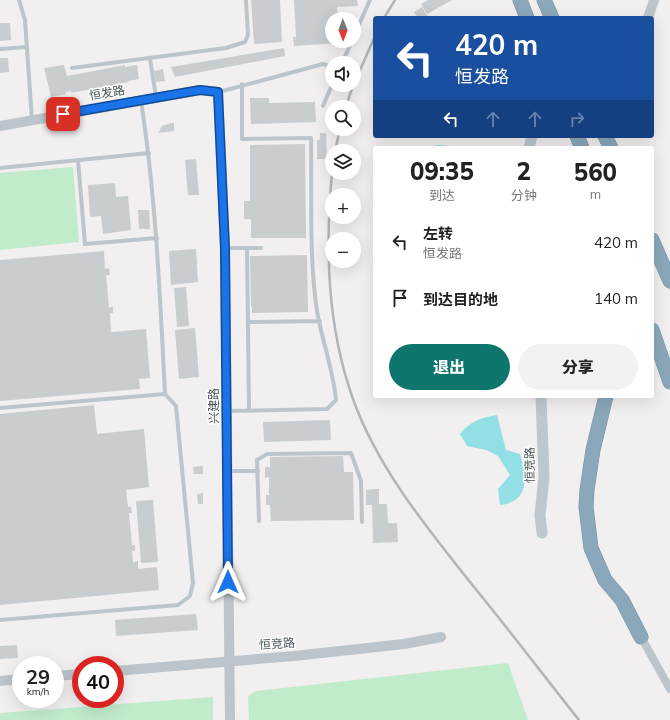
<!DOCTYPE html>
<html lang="zh">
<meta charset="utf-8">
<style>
:root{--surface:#fff;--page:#f2f2f2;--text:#222;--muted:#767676;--accent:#0f766e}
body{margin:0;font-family:Mulish,"Noto Sans SC",sans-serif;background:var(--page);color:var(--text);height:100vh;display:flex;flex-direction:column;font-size:15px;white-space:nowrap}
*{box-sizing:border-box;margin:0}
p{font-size:13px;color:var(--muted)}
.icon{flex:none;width:22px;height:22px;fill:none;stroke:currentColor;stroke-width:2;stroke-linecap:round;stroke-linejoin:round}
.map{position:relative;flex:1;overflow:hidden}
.details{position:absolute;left:373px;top:146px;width:281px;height:252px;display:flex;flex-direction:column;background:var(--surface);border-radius:4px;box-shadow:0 4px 16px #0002}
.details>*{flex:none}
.guide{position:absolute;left:373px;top:16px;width:281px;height:122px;border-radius:4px;box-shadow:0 4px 16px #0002;background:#1a4fa0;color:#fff;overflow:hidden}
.needle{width:26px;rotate:179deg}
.fabs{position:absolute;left:325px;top:12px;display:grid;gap:8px}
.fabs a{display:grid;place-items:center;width:36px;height:36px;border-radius:50%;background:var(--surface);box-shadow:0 4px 16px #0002;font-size:20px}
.speed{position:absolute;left:12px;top:656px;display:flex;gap:8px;font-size:20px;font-weight:700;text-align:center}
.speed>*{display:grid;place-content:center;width:52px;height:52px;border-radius:50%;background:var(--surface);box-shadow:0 4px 16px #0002;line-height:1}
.speed small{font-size:10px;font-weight:400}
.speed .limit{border:6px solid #d22;background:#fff;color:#111}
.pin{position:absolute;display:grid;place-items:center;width:34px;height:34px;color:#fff;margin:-17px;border-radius:8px;box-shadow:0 2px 6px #0006}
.me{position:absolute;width:44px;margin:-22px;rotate:0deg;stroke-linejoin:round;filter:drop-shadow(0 0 3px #0008)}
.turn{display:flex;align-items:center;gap:14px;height:84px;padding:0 16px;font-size:18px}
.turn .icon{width:52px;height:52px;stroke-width:2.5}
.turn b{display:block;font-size:28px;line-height:34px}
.lanes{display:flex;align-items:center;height:38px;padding:0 16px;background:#0003;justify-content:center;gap:20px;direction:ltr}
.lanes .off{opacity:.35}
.eta{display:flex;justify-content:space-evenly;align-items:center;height:68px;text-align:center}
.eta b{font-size:24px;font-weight:800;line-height:28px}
.primary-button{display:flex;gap:8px;margin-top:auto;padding:8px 16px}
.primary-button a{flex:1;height:46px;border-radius:24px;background:var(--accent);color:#fff;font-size:16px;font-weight:800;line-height:46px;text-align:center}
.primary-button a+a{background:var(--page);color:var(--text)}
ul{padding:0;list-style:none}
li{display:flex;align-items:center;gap:12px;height:56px;padding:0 16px}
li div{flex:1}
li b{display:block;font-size:15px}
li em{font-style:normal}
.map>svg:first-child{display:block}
</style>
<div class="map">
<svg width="670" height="720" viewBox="0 0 670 720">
<rect width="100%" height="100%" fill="#f1eff0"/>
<!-- green -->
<path fill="#c1eccc" d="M73,167l6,75 -79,8v-77z
M508,663l20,57h-279l-1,-24 8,-5z
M213,697v23h-213v-7z"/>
<!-- water -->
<path fill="#92dfe5" d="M438,145l40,3h-53z
M497,415l9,35 14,4c7,22 10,48 -20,51l-2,-16 12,-14 -12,-19 -12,-6 -19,-4 -7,-12c9,-12 22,-17 37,-19z"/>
<!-- building -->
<path fill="#c9cdd0" d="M251,0h29l2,42 -28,2z
M294,0h63l1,6 -21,1 1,12h-6v22h7v2l-45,3 -1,-9h3z
M428,0h24l-25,14 -6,-10z
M422,7l4,7 3,4h-11l-4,-6z
M0,23h10l1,17 -11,1z
M284,48l1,8 -110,21 -4,-10z
M0,58h8l1,14 -9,1z
M64,65l3,11 58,-11v2l12,-2 2,14 -11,2 1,1 -58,11v-2l-5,1v2l-15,3 -7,-29z
M163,69l2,12 -9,1 -2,-11z
M250,98h19v5l46,-1 1,20 -65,2z
M171,123h3v8l-16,2 4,-7z
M320,133h6l1,26h-10v-19h3z
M305,144l1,94h-55v-19h-7v-18h6v-56z
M196,159l3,36h-11l-3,-35z
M115,183l1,14 12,-1 3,34 -28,4 -2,-18 -11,1 -2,-32z
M138,210h11l1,19h-11z
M196,249l2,33 -27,3 -2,-34z
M104,251l1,18 4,-1 1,7h-4l3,32h4v6h-3l1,19 35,-3 4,49 -11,1 1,10 -140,12v-141z
M307,255l1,57 -56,1v-6h-1l-1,-51z
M186,287l3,39 -12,1 -3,-39z
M195,328l4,49 -20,2 -4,-49z
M94,405l3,29 47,-5 5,58 -23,3 2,17 3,-1 1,7h-3l3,32h3v6h-3l1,11 5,-1v8l19,-2 2,23 -159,15v-191z
M330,420l1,20 -67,2 -1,-20z
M343,456l1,16h9l1,48 -83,1 -1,-16h-4v-10h3v-18l-4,1v-11h5v-10z
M203,466v8h-9l-1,-7z
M376,489h3v15h8l1,19h9l1,19 -25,1 -1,-38h-6v-15z
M203,493v11h-5l-1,-10z
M153,500l5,62 -17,1 -5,-62z
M196,614l2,16 -82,6 -1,-16z
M17,645l1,13 -18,1v-13z"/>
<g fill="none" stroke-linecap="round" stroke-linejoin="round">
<defs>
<path id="motorway" d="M520,0l7,18
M544,0l8,18
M577,136l5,12
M605,136l6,12
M652,240l18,41
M652,330l18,52
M606,396l-13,54 -6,40 -1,17 5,41 14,32 17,20 19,37"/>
</defs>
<!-- motorway casing -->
<use href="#motorway" stroke="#7693a6" stroke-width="15"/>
<!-- service -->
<path stroke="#bcc5cb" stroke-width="4" d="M19,0l6,20 7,100
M354,36l16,-36
M0,49l27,-2
M150,59l6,38
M342,63l10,-22
M72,68l154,-20 19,-6 3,-7 -2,-35
M219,92l104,-28 9,3
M323,106l9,-21
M78,160l7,84 72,-6
M0,168l149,-15
M226,248h35
M247,248l2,162
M248,322l72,-1
M0,408l165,-14
M227,411l100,-2 9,-9c-3,-33 -16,-64 -20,-96 -7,-54 -4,-111 -5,-166l-69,1v-55
M228,471h30
M259,521l-2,-61 10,-6 84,-1 10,28 1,41
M0,620l178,-15 12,-9 3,-13 -17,-177 -11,-12c-5,-98 -9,-196 -24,-293"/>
<!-- minor -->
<path stroke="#bcc5cb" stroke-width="8" d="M641,637l29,52"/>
<!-- tertiary -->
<path stroke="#bcc5cb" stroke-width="10" d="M648,18l6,-18
M0,126l200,-36 18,2 7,156 5,472
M115,671l179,-15 110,-12 37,-7
M55,676l26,-2
M0,681l21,-2"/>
<!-- secondary -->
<path stroke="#bcc8cf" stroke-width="11" d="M529,148l3,-12
M541,396l3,81 -4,38 2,18"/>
<!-- motorway -->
<use href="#motorway" stroke="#8ba8ba" stroke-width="14"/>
<!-- rail -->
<path stroke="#b2b5b9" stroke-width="2.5" d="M384,18l11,-18
M354,84l21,-48
M346,107l7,-22
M335,151l5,-22
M332,173c-7,76 -5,153 21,226 25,70 75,130 121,188 36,44 70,89 105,133"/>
</g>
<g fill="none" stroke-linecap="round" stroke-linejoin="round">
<defs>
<path id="route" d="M63,114l137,-24 18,2 7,156 3,334"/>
</defs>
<!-- route casing -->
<use href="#route" stroke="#114b97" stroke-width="10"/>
<!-- route -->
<use href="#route" stroke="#1a73e8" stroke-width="7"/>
</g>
<g text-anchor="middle" stroke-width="3" stroke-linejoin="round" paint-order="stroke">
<!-- street labels -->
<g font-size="12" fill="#49555b" stroke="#fff">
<text transform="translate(107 93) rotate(-10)" y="4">恒发路</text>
<text transform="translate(214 406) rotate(-90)" y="4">兴建路</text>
<text transform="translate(530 465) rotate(-91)" y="4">恒竞路</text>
<text transform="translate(277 644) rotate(-4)" y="4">恒竞路</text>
</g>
</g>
</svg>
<div class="fabs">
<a><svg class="needle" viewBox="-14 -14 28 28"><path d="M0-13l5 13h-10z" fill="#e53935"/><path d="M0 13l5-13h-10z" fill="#767676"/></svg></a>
<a><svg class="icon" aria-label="sound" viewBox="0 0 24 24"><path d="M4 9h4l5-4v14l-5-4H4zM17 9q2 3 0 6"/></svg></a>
<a><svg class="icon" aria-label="search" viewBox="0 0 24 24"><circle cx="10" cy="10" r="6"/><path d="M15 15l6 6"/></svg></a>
<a><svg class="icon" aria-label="layers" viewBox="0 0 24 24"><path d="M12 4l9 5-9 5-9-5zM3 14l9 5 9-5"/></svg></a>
<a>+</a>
<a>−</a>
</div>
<div class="speed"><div>29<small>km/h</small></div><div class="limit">40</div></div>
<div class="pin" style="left:63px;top:114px;background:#d93025"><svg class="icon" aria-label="arrive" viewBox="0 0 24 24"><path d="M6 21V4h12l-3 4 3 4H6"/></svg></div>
<svg class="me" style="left:228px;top:582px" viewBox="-20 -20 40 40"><path d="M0-17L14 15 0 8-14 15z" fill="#1a73e8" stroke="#fff" stroke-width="4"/></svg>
<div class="guide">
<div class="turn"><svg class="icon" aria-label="left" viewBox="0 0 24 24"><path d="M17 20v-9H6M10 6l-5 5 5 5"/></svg><div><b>420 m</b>恒发路</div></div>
<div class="lanes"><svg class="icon" aria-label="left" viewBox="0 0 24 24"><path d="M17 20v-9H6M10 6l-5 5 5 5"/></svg><svg class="icon off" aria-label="ahead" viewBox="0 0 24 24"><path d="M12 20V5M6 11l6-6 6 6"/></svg><svg class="icon off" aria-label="ahead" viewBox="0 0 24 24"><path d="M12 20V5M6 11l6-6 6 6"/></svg><svg class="icon off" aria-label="right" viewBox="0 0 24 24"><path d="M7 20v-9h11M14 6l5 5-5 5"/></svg></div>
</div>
<section class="details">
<div class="eta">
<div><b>09:35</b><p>到达</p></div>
<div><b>2</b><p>分钟</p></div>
<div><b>560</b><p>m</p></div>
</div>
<ul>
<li><svg class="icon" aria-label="left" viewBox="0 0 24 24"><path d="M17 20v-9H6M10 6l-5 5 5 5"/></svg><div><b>左转</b><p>恒发路</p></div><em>420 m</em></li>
<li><svg class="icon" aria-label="arrive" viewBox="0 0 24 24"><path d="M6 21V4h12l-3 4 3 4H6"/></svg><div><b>到达目的地</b></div><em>140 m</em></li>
</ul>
<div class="primary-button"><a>退出</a><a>分享</a></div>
</section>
</div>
